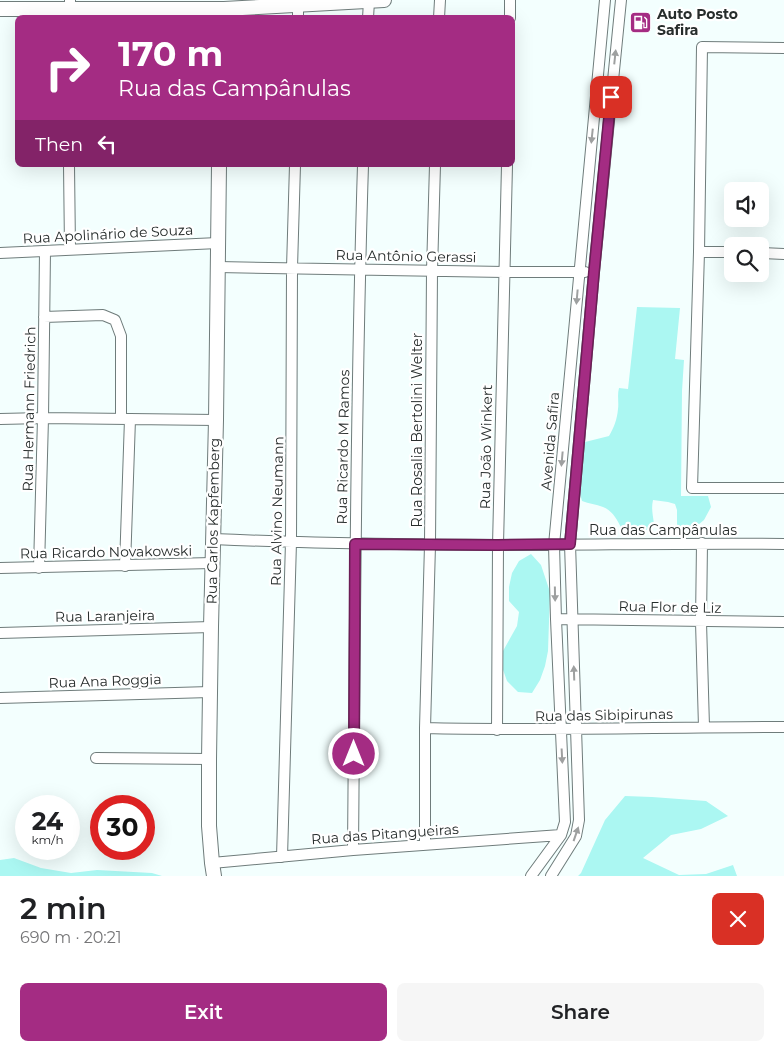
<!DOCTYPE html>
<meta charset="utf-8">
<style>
:root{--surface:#fff;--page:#f6f6f6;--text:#202124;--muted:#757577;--accent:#a42c83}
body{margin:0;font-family:Montserrat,sans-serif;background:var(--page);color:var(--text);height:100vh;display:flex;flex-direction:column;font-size:19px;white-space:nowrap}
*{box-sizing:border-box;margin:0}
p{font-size:16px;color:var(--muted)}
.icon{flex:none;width:28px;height:28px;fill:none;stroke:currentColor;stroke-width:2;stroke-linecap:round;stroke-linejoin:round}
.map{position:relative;height:876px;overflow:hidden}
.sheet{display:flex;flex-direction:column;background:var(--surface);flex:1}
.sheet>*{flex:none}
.banner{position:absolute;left:15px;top:15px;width:500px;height:152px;border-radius:8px;box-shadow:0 5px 20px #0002;background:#a42c83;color:#fff;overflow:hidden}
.fabs{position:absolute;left:724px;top:182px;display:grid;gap:10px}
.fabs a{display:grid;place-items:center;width:45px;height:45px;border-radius:8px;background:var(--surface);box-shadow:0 5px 20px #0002;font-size:25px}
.speed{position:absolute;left:15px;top:795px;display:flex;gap:10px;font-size:25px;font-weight:700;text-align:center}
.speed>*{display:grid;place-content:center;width:65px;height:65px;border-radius:50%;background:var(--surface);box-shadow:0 5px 20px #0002;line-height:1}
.speed small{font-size:12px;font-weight:400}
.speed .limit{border:8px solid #d22;background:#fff;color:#111}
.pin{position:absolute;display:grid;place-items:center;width:42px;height:42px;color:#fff;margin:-21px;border-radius:10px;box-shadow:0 2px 8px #0006}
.me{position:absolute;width:55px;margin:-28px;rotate:0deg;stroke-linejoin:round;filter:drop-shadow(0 0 4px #0008)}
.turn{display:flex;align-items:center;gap:18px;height:105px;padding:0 20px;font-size:22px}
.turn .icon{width:65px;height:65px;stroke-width:2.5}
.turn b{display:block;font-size:35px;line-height:42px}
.then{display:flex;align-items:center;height:48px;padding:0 20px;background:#0003;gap:10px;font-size:19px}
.round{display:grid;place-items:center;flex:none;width:52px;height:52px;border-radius:8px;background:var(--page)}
.summary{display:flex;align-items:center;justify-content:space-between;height:85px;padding:0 20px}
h1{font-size:30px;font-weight:600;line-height:38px}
.action{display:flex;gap:10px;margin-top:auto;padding:10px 20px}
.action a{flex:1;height:58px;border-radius:8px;background:var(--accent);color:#fff;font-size:20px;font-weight:600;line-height:58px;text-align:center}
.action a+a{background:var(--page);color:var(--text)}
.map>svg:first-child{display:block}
</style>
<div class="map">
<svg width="784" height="876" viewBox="0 0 784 876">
<rect width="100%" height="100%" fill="#f3fffe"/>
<!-- green -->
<path fill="#abf7f2" d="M637,307l43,1 -5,51 9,1 -2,31 -1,105h27l3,11 -7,13 -11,9 -16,3v-22l-2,-6 -7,-2 -15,-2c-2,9 0,15 1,24 -9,11 -21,8 -32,5 -5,-9 -9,-18 -19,-22 -7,-3 -14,-3 -21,-6l-4,-14 3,-30 4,-15 24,-6c5,-9 8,-16 9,-27 1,-7 -1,-14 1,-21l9,1z
M531,554l10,11 9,27 -2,59 -3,15 -5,14 -8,13 -14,-1 -11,-11 -5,-14 1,-16 14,-25 2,-14 -10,-11v-14l3,-14 7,-12z
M625,796l27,1 54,4 22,15 -27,13 -30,6 -28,23 36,17 27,-1 27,-9 4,11h-159l3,-3 24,-53z
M14,858l27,10 30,5 26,-3 55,3 10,3h-162v-16z"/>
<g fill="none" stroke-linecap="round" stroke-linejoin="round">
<defs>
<path id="street" d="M70,18v-18
M298,18v-14
M368,18l1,-17
M439,18l1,-18
M510,18v-18
M784,48l-82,-1 -3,205 -7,236h92
M69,165l1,84
M699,252h33
M0,253l218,-10
M760,253l24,1
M218,267l286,5h81
M44,317l59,-2 12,5 6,16v83
M0,419l43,-1 173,2
M213,539c94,4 189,6 284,6 95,0 191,-2 287,-1
M702,543l-1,79 3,105
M125,566l5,-147
M0,568l212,-5
M39,568l4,-150 2,-167
M556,619l228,3
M0,633l211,-6
M0,698l210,-6
M425,728c120,3 239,-1 359,-1
M497,730l1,-185 9,-380
M96,758l113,1
M425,845v-117l5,-183 2,-274 3,-106
M353,850c2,-229 3,-457 10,-685
M282,857l9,-315 1,-274 3,-103
M212,863l141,-13 208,-15
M531,876l30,-41 4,-13 -9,-203 -2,-74 51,-545
M551,876l25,-40 3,-16 -9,-276 24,-272 27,-272"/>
<path id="secondary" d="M0,9h224l160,-9
M214,876l-2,-13 -3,-37v-67l2,-132 5,-207 3,-255"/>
</defs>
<!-- street casing -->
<use href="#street" stroke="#6f7c7b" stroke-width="12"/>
<!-- secondary casing -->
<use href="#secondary" stroke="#6f7c7b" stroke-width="16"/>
<!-- street -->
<use href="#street" stroke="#fff" stroke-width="10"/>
<!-- secondary -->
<use href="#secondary" stroke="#fff" stroke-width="14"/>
</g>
<!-- one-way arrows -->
<defs><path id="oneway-solid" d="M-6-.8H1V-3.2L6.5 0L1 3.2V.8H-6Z" transform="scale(1.25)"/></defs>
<g fill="#9ea0a0">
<use href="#oneway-solid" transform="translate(615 57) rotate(-84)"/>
<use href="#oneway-solid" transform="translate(592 136) rotate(96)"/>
<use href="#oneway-solid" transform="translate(577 297) rotate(95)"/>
<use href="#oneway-solid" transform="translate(562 459) rotate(95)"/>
<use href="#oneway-solid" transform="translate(555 594) rotate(89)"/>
<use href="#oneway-solid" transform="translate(574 673) rotate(-92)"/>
<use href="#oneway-solid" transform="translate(562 756) rotate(87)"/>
<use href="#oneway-solid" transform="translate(576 834) rotate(-71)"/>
</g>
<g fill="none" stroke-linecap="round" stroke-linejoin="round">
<defs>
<path id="route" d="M354,754l1,-210 143,1 72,-1 24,-272 17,-175"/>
</defs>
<!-- route casing -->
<use href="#route" stroke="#6b1d55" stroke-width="12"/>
<!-- route -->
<use href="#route" stroke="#a42c83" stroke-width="9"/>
</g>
<!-- icons -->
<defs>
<symbol id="fuel-square" viewBox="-11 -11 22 22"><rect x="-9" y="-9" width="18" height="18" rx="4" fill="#a42c83" stroke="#fff"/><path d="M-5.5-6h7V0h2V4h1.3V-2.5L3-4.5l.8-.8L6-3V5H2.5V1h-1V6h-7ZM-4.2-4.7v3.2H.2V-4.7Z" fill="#fff"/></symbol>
</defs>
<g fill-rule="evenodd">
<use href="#fuel-square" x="628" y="10" width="25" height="25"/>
</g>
<g text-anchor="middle" stroke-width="4.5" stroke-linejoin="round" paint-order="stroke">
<!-- poi labels -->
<g font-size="14" font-weight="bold" fill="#272d2c" stroke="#fff" text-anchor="start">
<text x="657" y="19">Auto Posto<tspan x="657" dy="16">Safira</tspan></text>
</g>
<!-- street labels -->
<g font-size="14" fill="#272d2c" stroke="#fff">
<text transform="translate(108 234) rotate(-3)" y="5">Rua Apolinário de Souza</text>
<text transform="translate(406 256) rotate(1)" y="5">Rua Antônio Gerassi</text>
<text transform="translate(29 409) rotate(-89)" y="5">Rua Hermann Friedrich</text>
<text transform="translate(417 430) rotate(-90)" y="5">Rua Rosalia Bertolini Welter</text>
<text transform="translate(550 441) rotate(-85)" y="5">Avenida Safira</text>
<text transform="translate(343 447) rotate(-89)" y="5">Rua Ricardo M Ramos</text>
<text transform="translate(486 447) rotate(-89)" y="5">Rua João Winkert</text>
<text transform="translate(277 511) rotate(-89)" y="5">Rua Alvino Neumann</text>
<text transform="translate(213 521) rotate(-89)" y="5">Rua Carlos Kapfemberg</text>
<text x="663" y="535">Rua das Campânulas</text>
<text transform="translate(106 552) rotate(-1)" y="5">Rua Ricardo Novakowski</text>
<text transform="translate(670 607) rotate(1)" y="5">Rua Flor de Liz</text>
<text transform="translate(105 616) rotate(-1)" y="5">Rua Laranjeira</text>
<text transform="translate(105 681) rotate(-2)" y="5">Rua Ana Roggia</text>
<text transform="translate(604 715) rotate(-1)" y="5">Rua das Sibipirunas</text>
<text transform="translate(385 834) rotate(-4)" y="5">Rua das Pitangueiras</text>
</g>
</g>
</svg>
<div class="fabs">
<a><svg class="icon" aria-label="sound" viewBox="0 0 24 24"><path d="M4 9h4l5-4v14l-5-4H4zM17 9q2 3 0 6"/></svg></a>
<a><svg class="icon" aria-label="search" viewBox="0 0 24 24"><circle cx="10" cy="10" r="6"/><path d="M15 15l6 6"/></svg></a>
</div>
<div class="speed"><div>24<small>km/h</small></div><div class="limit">30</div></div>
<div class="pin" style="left:611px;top:97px;background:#d93025"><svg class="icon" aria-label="arrive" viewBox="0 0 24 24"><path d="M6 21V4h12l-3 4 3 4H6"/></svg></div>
<svg class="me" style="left:354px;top:754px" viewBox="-20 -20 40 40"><circle r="17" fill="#a42c83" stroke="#fff" stroke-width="3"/><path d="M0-11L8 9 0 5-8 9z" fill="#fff"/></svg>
<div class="banner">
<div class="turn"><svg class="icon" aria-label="right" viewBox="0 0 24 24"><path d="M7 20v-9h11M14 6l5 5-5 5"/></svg><div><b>170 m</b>Rua das Campânulas</div></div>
<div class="then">Then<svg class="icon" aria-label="left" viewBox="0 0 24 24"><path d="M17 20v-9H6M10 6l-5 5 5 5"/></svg></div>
</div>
</div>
<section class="sheet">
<div class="summary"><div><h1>2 min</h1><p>690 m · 20:21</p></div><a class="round" style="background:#d93025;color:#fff"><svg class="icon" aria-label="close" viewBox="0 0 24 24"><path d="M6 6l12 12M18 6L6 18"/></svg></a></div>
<div class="action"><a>Exit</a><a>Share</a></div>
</section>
